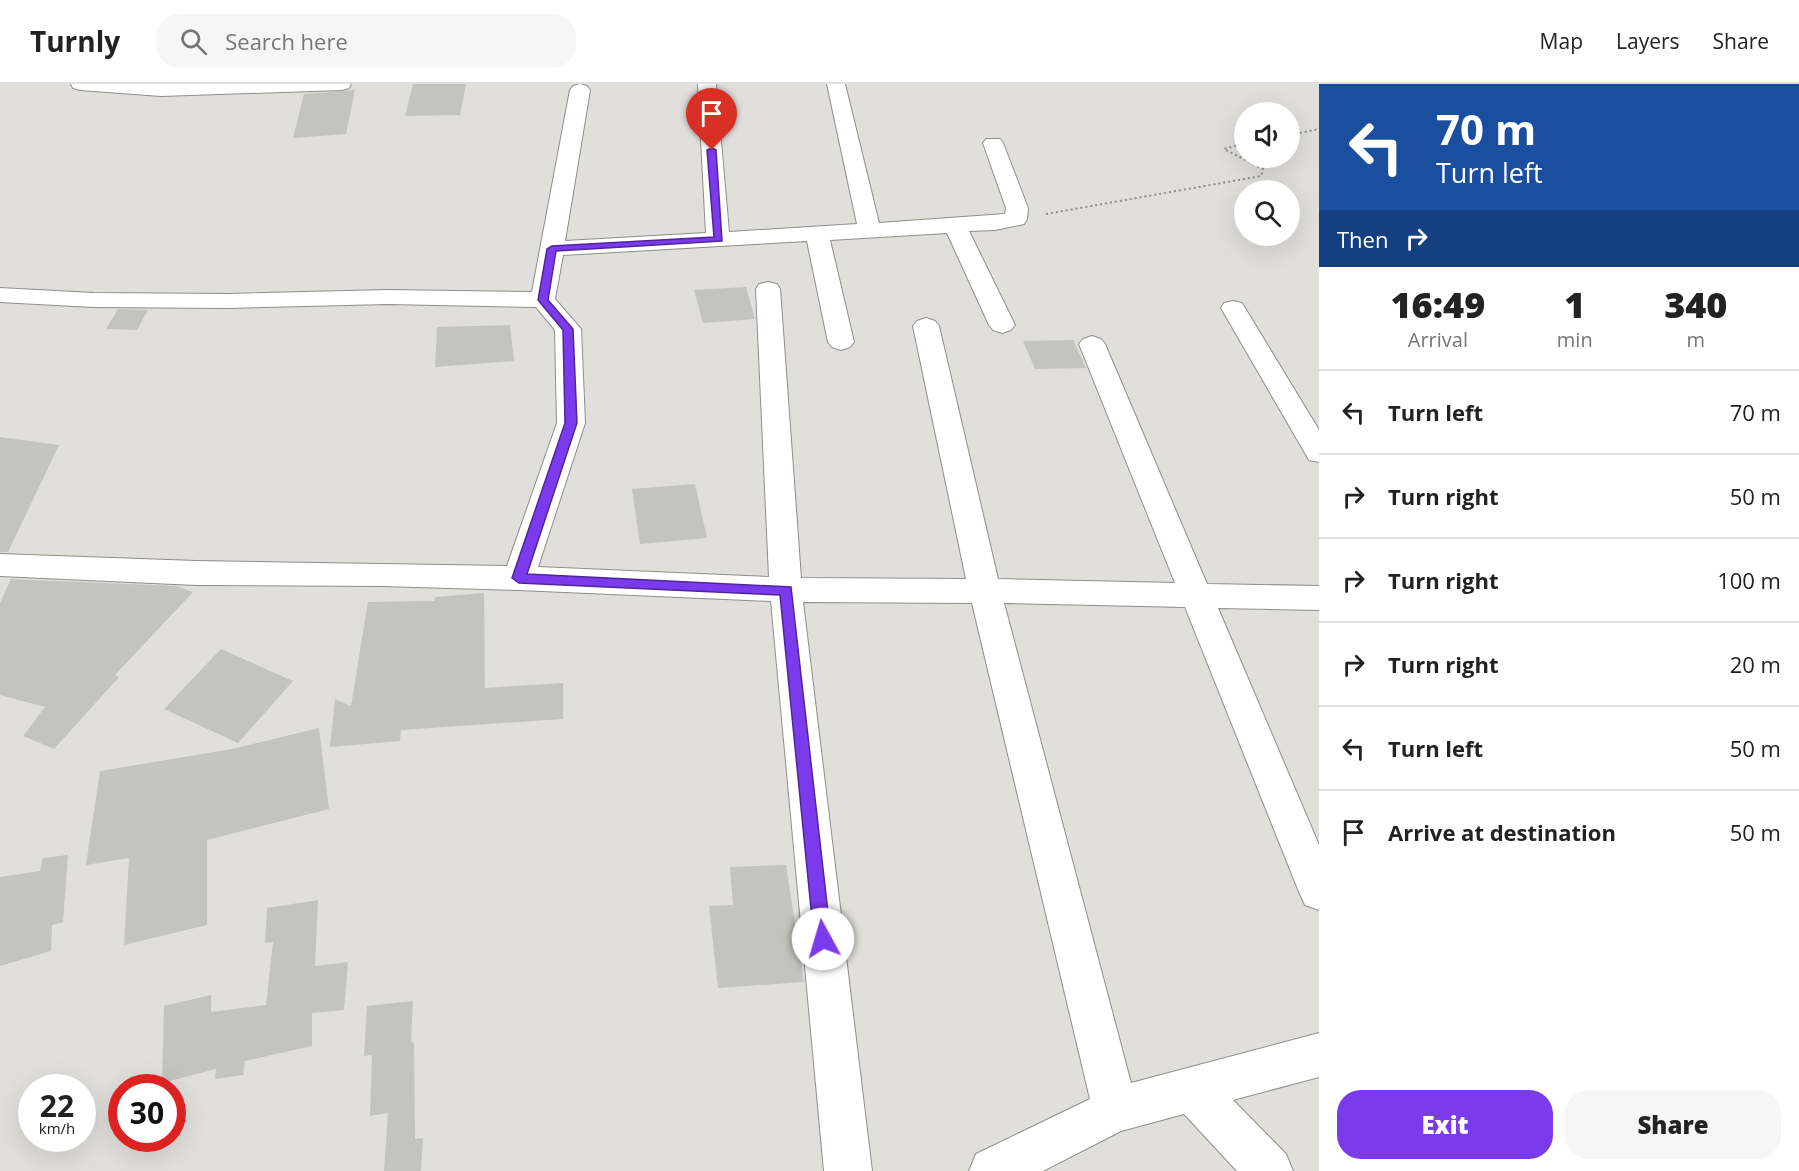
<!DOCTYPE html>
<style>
:root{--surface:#fff;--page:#f6f6f6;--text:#222;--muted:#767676;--line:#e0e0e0;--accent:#7c3aed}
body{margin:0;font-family:"Open Sans",sans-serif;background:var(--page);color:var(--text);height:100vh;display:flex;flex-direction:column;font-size:22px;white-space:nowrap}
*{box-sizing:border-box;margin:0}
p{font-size:20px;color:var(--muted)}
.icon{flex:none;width:33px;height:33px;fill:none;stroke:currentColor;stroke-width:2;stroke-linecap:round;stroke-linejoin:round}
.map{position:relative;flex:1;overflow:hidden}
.side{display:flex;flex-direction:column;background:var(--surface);width:480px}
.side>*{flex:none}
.hud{background:#1a4fa0;color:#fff;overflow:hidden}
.controls{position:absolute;left:1234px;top:18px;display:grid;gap:12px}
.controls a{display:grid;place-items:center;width:66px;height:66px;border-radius:50%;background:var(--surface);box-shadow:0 6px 24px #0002;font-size:30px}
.speed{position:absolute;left:18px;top:990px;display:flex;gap:12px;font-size:30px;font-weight:700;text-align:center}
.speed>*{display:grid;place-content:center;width:78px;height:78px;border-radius:50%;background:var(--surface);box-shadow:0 6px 24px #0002;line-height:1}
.speed small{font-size:15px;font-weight:400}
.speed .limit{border:9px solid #d22;background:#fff;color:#111}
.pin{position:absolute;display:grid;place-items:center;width:51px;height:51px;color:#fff;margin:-62px -26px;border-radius:50% 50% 50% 0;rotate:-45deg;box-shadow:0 0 6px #0007}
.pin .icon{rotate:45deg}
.me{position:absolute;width:66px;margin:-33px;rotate:354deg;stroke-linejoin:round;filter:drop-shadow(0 0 4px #0008)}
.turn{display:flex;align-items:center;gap:21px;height:126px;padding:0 18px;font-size:27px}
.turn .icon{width:78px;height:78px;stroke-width:2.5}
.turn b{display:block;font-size:42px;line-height:51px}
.then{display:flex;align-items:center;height:57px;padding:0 18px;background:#0003;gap:12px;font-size:22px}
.eta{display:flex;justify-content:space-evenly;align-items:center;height:102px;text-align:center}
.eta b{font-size:36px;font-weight:800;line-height:42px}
.button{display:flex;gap:12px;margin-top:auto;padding:12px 18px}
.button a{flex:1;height:69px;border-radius:24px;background:var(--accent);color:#fff;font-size:24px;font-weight:800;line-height:69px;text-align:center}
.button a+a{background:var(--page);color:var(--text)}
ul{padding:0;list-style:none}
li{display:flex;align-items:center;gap:18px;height:84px;padding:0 18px;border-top:2px solid var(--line)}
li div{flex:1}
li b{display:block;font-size:22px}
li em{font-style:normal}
header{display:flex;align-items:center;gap:36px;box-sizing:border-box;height:84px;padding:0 30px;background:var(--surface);border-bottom:2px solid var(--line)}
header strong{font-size:28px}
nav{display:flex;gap:33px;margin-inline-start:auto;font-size:21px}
.search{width:420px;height:54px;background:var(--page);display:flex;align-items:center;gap:15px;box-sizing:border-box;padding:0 21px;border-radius:24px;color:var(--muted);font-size:22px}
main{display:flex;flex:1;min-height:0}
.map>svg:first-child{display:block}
</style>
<header>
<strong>Turnly</strong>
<div class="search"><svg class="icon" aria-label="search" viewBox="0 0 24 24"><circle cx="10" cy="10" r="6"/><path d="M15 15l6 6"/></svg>Search here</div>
<nav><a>Map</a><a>Layers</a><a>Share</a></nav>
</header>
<main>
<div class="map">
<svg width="1319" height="1087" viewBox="0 0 1319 1087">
<rect width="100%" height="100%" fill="#e0dfdc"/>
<!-- building -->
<path fill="#c3c3c0" d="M413,0h53l-6,31 -55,1z
M355,6l-9,44 -53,4 11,-44z
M746,203l9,32 -52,4 -9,-33z
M118,225l30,1 -11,20 -31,-1z
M510,241l4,36 -79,6 2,-40z
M1073,256l13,28 -51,1 -12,-28z
M0,353l59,8 -51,107h-8z
M695,400l12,54 -67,6 -8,-55z
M11,495l165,7 17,6 -78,83 4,2 -65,72 -31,-13 22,-29 -45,-12v-92z
M484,509l1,95 78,-5v36l-162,11 -1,11 -70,6 5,-48 16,7 17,-104 66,-1 1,-4z
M221,565l72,32 -55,62 -74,-34z
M319,644l10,81 -122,31v85l-83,20 5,-87 -43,7 14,-94 132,-22z
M68,771l-5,67 -11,3 -1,26 -51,15v-89l40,-6 3,-13z
M786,781l18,117 -86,6 -9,-82 24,-1 -3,-38z
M318,816l-3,66 33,-4 -4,48 -32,3v33l-67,15 -2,14 -28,4 1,-10 -54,14 2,-77 47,-11v17l55,-7 7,-63 -8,1 2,-35z
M413,917l-2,41 3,1 1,96 8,-1 -2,33h-37l4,-58 -18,3 2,-61 -8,1 3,-50z"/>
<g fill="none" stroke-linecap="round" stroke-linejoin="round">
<defs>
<path id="street" d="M71,0h280l-2,4 -7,2 -181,6 -81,-6 -7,-2z
M580,0l7,2 3,4 -25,151 141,-8 -8,-149h18l13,148 128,-8 -30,-140h18l34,139 126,-9 1,-6 -23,-65 3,-4h14l3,4 25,65 -1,11 -3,5 -29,6 -26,1 46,94 -4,5 -9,3 -9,-3 -4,-5 -42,-92 -117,7 24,102 -4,5 -9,3 -9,-3 -4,-5 -21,-101 -244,14 -8,44 26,30 4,94 -47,144 231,10 -13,-288 3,-5 9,-2 9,2 3,5 21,289 165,1 -53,-253 4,-5 9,-3 9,3 4,5 59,253 177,4 -96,-239 4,-5 9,-3 9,3 4,5 102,240 112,2v24l-101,-2 101,237v65l-14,-5 -6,-13 -114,-285 -181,-4 127,480 188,-50v44l-86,23 53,54 7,17h-56l-53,-57 -63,17 -78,40h-74l7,-17 114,-55 -118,-496 -169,-1 69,569h-48l-53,-570 -252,-11 -137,-4 -186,-1 -196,-9v-22l196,7 311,5 50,-143 -2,-93 -19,-23 -148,-3 -159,4 -136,-1 -93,-5v-14l93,5 136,1 159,-4 144,2 38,-202 3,-4z
M1233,217l9,2 3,5 74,122v32l-10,-2 -88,-152 3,-5z"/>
</defs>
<!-- street casing -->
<use href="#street" stroke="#8e8e8b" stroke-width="2"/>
<!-- path -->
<path stroke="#8c8c89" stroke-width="2" stroke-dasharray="2 3" stroke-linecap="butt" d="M1290,51l29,-6
M1046,130l215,-38 2,-7 -39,-20 21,-6"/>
<!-- street -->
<use href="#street" fill="#fff" fill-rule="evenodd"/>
</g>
<!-- route -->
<path fill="#7c3aed" stroke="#51269a" stroke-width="1.5" d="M712,64l4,2 6,91 -166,10 -8,49 25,29 4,94 -50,151 264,13 40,352 -2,6 -6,2 -6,-2 -3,-6 -34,-344 -261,-12 -7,-5 53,-155 -2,-93 -25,-30 9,-51 5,-3 162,-9 -7,-87z"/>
</svg>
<div class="controls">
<a><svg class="icon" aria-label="sound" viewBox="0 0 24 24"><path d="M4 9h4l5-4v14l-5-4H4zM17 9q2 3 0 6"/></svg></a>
<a><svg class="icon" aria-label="search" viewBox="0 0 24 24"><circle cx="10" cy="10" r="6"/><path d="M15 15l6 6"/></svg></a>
</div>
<div class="speed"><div>22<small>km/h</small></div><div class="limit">30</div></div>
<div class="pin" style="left:712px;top:66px;background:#d93025"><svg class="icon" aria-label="arrive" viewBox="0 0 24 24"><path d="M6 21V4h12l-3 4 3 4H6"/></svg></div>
<svg class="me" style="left:823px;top:855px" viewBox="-20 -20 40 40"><circle r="19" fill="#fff"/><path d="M0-13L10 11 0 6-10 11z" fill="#7c3aed"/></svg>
</div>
<section class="side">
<div class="hud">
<div class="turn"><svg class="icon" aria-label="left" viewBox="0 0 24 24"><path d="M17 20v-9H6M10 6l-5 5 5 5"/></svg><div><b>70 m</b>Turn left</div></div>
<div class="then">Then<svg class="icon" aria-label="right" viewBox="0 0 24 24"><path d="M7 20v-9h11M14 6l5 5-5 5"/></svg></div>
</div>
<div class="eta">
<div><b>16:49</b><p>Arrival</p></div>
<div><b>1</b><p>min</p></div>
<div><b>340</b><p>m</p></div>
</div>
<ul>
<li><svg class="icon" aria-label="left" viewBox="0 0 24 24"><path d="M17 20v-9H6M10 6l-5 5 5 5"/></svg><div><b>Turn left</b></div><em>70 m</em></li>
<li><svg class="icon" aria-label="right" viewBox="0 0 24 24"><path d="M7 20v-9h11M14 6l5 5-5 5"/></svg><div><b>Turn right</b></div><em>50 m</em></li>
<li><svg class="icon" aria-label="right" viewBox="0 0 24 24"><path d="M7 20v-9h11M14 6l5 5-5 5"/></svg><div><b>Turn right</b></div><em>100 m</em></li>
<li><svg class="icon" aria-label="right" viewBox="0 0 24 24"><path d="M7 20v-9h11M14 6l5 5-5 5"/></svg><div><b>Turn right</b></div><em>20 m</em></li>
<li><svg class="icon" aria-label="left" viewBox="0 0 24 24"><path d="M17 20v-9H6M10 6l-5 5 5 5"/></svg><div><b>Turn left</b></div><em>50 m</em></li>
<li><svg class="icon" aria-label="arrive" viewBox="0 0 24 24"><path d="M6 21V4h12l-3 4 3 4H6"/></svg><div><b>Arrive at destination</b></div><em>50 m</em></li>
</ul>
<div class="button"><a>Exit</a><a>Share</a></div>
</section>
</main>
